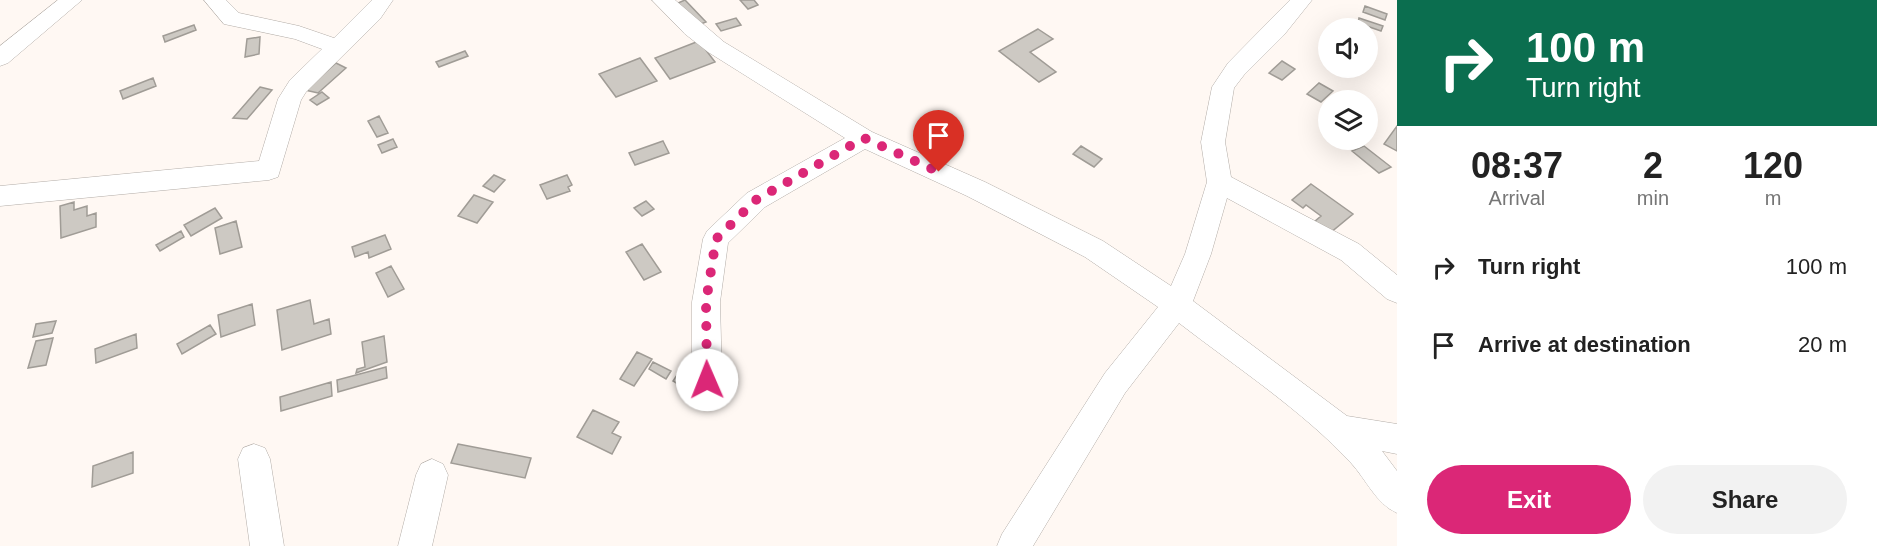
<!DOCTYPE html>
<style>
:root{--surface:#fff;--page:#f2f2f2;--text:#222;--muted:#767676;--accent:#db2777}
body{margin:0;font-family:Arial,sans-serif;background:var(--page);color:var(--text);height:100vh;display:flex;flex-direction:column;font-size:22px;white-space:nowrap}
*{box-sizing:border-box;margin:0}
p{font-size:20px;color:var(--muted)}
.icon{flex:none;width:33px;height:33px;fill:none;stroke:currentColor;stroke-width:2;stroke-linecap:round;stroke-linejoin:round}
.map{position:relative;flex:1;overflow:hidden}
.side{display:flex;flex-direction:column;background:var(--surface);width:480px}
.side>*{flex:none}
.guide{background:#0b6e4f;color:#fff;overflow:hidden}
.fabs{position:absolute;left:1318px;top:18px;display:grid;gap:12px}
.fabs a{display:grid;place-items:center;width:60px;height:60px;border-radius:50%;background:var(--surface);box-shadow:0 6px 24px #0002;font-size:30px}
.pin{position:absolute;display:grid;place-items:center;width:51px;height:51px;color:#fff;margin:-62px -26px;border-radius:50% 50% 50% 0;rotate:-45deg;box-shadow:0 0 6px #0007}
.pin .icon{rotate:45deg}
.me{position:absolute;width:66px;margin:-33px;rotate:359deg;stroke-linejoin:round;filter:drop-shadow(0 0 4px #0008)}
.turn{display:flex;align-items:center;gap:21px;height:126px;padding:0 30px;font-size:27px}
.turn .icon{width:78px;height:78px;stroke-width:2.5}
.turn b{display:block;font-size:42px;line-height:51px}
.eta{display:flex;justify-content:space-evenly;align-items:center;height:102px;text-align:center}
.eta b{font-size:36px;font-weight:600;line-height:42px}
.button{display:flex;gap:12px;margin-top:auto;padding:12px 30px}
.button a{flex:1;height:69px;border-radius:36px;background:var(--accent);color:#fff;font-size:24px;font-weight:600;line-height:69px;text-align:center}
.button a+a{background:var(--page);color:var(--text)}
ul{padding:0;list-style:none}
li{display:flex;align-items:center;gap:18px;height:78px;padding:0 30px}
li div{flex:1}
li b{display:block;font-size:22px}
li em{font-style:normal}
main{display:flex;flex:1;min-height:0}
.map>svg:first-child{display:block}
</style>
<main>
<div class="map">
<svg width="1397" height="546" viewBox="0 0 1397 546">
<rect width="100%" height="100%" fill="#fff8f3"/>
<!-- building -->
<path fill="#cdc9c3" stroke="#a09c96" stroke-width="1.5" d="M685,0l21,22 -8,3 -20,-22z
M740,0h14l4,5 -10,4z
M1365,6l22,8 -2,6 -22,-8z
M736,18l5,7 -20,6 -5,-7z
M1359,18l24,8 -2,5 -23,-8z
M194,25l2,5 -31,12 -2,-6z
M1038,29l15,10 -23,13 26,20 -17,10 -40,-31z
M260,37l-1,17 -14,3 2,-18z
M699,41l16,21 -45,17 -15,-21z
M465,51l3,5 -29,11 -3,-5z
M640,58l17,23 -41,16 -17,-23z
M1282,61l13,8 -13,11 -13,-7z
M336,63l10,5 -28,25 -13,-3z
M153,78l3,8 -33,13 -3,-8z
M1319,83l14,8 -12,11 -14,-8z
M260,87l12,3 -25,29 -14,-1z
M322,92l7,6 -12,7 -7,-5z
M379,116l9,17 -11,4 -9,-16z
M1397,126v25l-13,-7z
M393,139l4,8 -15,6 -4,-8z
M663,141l6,12 -34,12 -6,-12z
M1081,146l21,13 -8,8 -21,-13z
M1364,146l27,21 -12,6 -27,-22z
M494,175l11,5 -11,12 -11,-6z
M567,175l5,10 -4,2 2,4 -23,8 -7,-14z
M1311,184l42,30 -23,19 -16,-11 7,-6 -15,-11 -3,3 -11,-8z
M474,195l19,7 -16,21 -19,-7z
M646,201l8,8 -12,7 -8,-8z
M74,202v8l13,-4v10l9,-3v14l-35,11 -1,-32z
M215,208l7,10 -31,18 -7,-11z
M236,221l6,26 -22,7 -5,-26z
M181,231l3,6 -24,14 -4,-6z
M385,235l6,14 -22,9 -1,-6 -13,5 -3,-10z
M642,244l19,28 -17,8 -18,-28z
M391,266l13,23 -16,8 -12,-24z
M310,300l4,24 15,-5 2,15 -49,16 -5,-40z
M252,304l3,21 -34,12 -3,-22z
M56,321l-4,12 -19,4 3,-13z
M210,325l6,9 -34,20 -5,-10z
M136,334l1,14 -41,15 -1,-14z
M384,336l3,26 -31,11 1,-4 8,-2 -3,-25z
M53,338l-7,27 -18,3 8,-27z
M637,352l15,7 -18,27 -14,-7z
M653,362l18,9 -5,8 -17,-10z
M386,367l1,11 -49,14 -1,-12z
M677,375l12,8 -4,5 -12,-7z
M331,382l1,14 -51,15 -1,-14z
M593,410l26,12 -7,11 9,4 -9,17 -35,-17z
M458,444l73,14 -6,20 -74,-15z
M133,452v21l-41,14 1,-21z"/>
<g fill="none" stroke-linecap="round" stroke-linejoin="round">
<defs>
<path id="minor" d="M58,0h24l-74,63 -8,3v-20z
M204,0h22l13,13 60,13 35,12 38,-38h21l-13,19 -74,73 -5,8 -23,77 -9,3 -269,26v-20l259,-25 19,-62 12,-19 32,-31 -27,-10 -71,-15z
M652,0h23l49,42 148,90 113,50 118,59 68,45 14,-32 22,-72 -6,-40 11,-55 16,-24 62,-63h22l-28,35 -40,40 -10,13 -9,54 6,35 128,67 38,31v28l-10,-4 -46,-39 -114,-62 -16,56 -18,47 154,115 50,8v30l-15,-3 15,20v42c-21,-9 -31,-34 -46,-50 -48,-52 -115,-96 -172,-140l-54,70 -92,153h-36l5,-12 103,-161 53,-66 -73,-50 -118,-61 -102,-47 -100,58 -37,36 -8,59 2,78 -5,10 -10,4 -10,-4 -5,-10v-78l11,-63 4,-8 40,-38 98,-55 -137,-86 -23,-18z
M254,444l11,4 5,11 14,87h-34l-12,-87 5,-11z
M432,459l11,5 5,11 -16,71h-34l18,-71 5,-11z"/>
</defs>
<!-- minor casing -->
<use href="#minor" stroke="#b2aca7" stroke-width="1"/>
<!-- minor -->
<use href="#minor" fill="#fff" fill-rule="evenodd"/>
</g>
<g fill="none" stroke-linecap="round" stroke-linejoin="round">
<!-- route -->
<path stroke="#db2777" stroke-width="10" stroke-dasharray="0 18" d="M707,380l-1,-78 10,-63 40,-39 108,-62 75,34"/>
</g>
</svg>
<div class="fabs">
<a><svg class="icon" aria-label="sound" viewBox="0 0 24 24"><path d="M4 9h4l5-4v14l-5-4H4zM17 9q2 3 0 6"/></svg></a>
<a><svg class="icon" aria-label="layers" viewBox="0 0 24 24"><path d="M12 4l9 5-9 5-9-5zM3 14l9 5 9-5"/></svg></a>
</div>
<div class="pin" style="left:939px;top:172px;background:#d93025"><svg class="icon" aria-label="arrive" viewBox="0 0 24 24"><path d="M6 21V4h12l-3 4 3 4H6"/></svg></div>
<svg class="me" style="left:707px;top:380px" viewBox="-20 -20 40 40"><circle r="19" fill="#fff"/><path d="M0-13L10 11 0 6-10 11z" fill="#db2777"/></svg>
</div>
<section class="side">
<div class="guide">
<div class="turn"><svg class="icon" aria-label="right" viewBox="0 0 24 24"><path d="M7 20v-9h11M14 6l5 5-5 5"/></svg><div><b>100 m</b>Turn right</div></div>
</div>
<div class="eta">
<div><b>08:37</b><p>Arrival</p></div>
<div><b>2</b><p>min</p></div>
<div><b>120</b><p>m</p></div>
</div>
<ul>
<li><svg class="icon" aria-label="right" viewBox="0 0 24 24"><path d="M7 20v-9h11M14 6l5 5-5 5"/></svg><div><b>Turn right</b></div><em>100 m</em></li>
<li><svg class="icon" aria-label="arrive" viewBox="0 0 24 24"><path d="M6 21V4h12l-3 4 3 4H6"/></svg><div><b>Arrive at destination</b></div><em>20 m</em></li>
</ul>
<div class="button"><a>Exit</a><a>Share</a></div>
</section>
</main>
